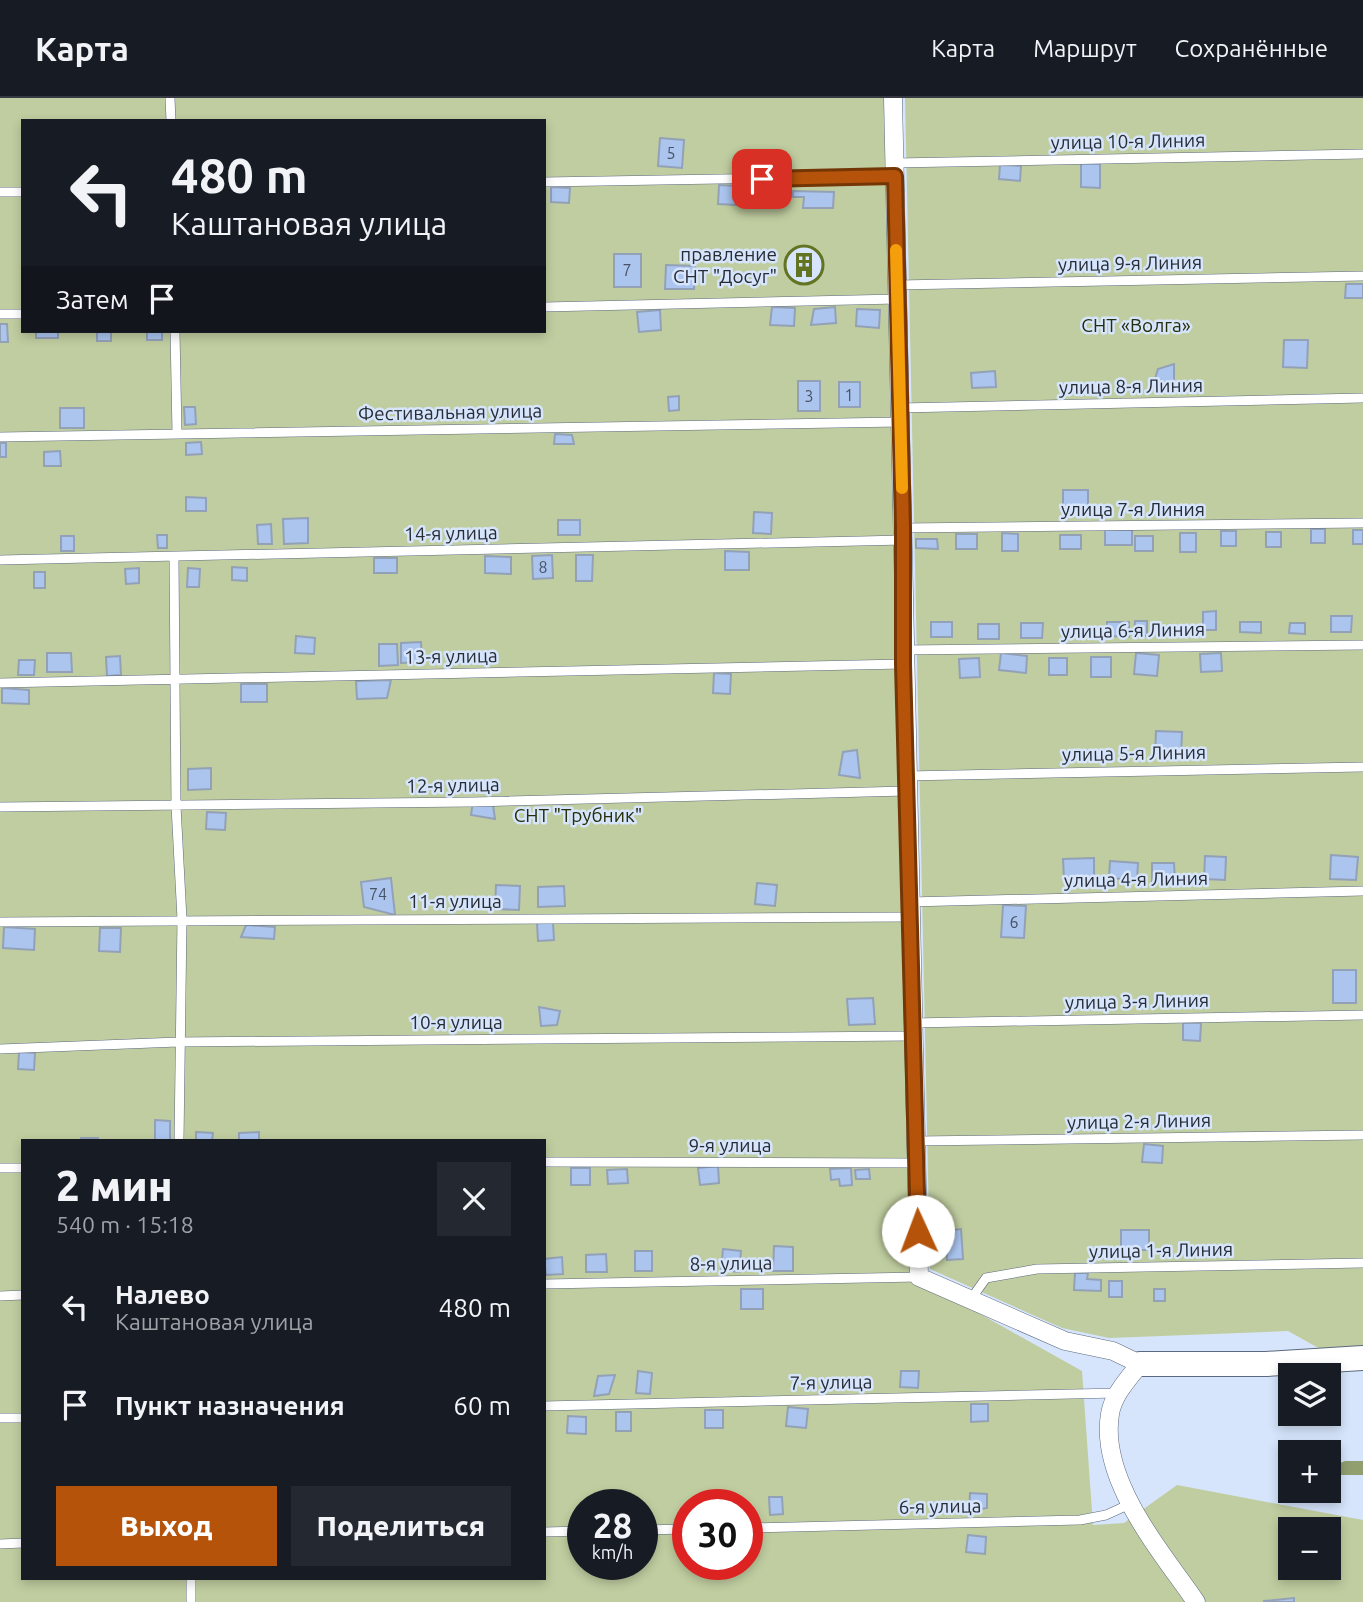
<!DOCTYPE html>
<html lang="ru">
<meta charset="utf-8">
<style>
:root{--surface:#171b24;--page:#242831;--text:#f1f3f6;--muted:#9ea1a6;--line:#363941;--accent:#b45309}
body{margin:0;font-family:Ubuntu,sans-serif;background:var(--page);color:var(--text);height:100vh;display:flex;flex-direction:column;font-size:26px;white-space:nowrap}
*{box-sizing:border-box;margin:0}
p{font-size:23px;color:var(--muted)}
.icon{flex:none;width:38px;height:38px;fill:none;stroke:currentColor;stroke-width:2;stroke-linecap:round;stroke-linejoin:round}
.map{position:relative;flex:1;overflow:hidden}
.panel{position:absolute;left:21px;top:1041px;width:525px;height:441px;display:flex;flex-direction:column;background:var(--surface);border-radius:0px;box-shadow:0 4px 10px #0003}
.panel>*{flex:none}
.hud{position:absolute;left:21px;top:21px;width:525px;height:214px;border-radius:0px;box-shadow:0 4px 10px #0003;background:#171b24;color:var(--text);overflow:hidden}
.controls{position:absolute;left:1278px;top:1265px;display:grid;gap:14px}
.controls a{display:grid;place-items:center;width:63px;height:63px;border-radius:0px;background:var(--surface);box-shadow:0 4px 10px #0003;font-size:35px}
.speed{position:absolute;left:567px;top:1391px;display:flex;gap:14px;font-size:35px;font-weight:700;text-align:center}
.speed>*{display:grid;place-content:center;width:91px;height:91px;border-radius:50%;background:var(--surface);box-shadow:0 4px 10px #0003;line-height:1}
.speed small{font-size:18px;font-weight:400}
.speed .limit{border:10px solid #d22;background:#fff;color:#111}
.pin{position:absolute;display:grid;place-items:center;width:60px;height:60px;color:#fff;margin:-30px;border-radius:14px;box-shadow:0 4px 10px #0006}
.me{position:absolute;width:77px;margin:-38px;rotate:358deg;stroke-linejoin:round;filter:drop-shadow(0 0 5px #0008)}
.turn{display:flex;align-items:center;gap:24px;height:147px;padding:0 35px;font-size:32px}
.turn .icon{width:91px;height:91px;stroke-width:2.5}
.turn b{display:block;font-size:49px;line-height:60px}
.then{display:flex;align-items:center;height:66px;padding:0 35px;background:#0003;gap:14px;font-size:26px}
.round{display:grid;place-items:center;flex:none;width:74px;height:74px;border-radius:0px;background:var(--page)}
.summary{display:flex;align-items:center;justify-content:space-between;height:119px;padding:0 35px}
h1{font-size:42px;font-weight:800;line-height:52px}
.cta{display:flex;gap:14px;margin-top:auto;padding:14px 35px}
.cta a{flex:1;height:80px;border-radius:0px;background:var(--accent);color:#fff;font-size:28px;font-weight:800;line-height:80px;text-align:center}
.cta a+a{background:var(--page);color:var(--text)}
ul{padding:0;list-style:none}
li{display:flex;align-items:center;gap:21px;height:98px;padding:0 35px}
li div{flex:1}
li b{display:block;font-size:26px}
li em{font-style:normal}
header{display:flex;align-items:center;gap:42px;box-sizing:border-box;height:98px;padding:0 35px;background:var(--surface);border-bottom:2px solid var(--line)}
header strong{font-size:33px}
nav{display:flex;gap:38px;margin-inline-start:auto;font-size:24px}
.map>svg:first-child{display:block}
</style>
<header>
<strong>Карта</strong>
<nav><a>Карта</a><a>Маршрут</a><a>Сохранённые</a></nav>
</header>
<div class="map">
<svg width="1363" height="1504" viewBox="0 0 1363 1504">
<rect width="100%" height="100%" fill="#d6e5fc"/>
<!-- green -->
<path fill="#c0cda0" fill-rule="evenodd" d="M0,0h890l26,1180 166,93 11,154 31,-2 53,-38 186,35v82h-1363zM23,23h521v210h-521zM23,1043h521v437h-521zM583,1407h59v59h-59zM688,1407h59v59h-59zM1290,1432h38v38h-38z
M905,0h458v1248l-41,4 -34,-19 -179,7 -47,-10 -132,-59z"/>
<!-- water -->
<path fill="#919e70" d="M1345,1363h18v14h-35v-7z"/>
<!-- building -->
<path fill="#abc5ef" stroke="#93a1b7" stroke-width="2" d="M660,40l24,2 -2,28 -24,-2z
M1081,65l19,1v24l-19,-1z
M1000,67l21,1 -1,15 -21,-2z
M719,87l19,1 -2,19 -18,-1z
M551,89l19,1 -1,15 -18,-1z
M793,93l41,1 -1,16h-30l1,-11h-11z
M793,151h22v31h-22z
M614,156h27v33h-27z
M666,167l29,1 -1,23h-29z
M1346,186h17v14h-18z
M772,209l23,1 -1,18 -24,-1z
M835,209l1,16 -25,2 3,-16z
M857,211l23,1 -1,18 -23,-2z
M660,212l1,20 -22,2 -2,-20z
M0,226h7l1,18h-8z
M36,233h22v7h-22z
M97,233h14v10h-14z
M147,233h15v9h-15z
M1284,242h24l-1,28 -24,-1z
M1174,266v18h-20l4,-13z
M995,273l1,16 -24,1 -1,-15z
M798,283h22v30h-22z
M839,284h21v25h-21z
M679,298v14l-10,1 -1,-14z
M184,309h11l1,17 -11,1z
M60,310h24v20h-24z
M555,336l17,1 2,9h-20z
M201,344l1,12 -16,1v-12z
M0,345h6v14h-6z
M60,353l1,15h-17v-14z
M1063,392h25v22h-25z
M186,399l20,1v13h-20z
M754,414l18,1 -1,21 -18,-1z
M308,420v25l-24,1 -1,-25z
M558,422h22v15h-22z
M271,426l1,20h-14l-1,-19z
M1311,431h14v14h-14z
M1105,432h27v15h-27z
M1353,432h10v14h-10z
M1221,433h15v15h-15z
M1266,434h15v15h-15z
M1002,435l16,1v17h-16z
M1180,435h16v19h-16z
M956,436h21v15h-21z
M157,437h10v13h-9z
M1060,437h21v14h-21z
M61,438h13v15h-13z
M1135,438h18v15h-18z
M916,441h21l1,10 -22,-1z
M725,453l24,1v18h-24z
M552,457l1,23 -20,1 -1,-23z
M576,457h17l-1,26h-16z
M485,458l26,1v17l-26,-1z
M374,460h23v15h-23z
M232,469l15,1v13l-15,-1z
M139,470v15l-13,1 -1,-15z
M188,470l12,1 -1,18h-12z
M34,474h11v16h-11z
M1216,513v19h-13v-18z
M1331,518h21l-1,16h-20z
M1135,523h12v15h-13z
M931,524h21v15h-21z
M1107,524h22v15l-22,-1z
M1240,524h21v11l-21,-1z
M1021,525h22l-1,15h-21z
M1290,525h15v11l-16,-1z
M978,526h21v15h-21z
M296,538l19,2 -1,16 -19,-1z
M421,544l1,20 -21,1v-20z
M379,546h18l1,21 -19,1z
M47,555h24l1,19h-25z
M1001,555l26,3 -1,17 -27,-3z
M1136,555l23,2 -2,21 -23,-2z
M1221,555l1,18 -21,1 -1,-18z
M120,558l1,19 -14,1 -1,-19z
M1091,559h20v20h-20z
M979,560l1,19 -20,1 -1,-19z
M1049,560h18v17h-18z
M19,562h16l-1,15h-16z
M714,575l17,1 -1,20 -17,-1z
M391,582l-4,18 -30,1 -1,-18z
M241,586h26v18h-26z
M2,590l27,2v14l-27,-1z
M1156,633l26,1 -1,24 -26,-1z
M857,652l3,28 -21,-3 4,-23z
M211,670v21l-23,1v-21z
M473,704l20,3 2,14 -24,-4z
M207,714l19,1 -1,17 -19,-1z
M1331,757l27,2 -2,23 -26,-1z
M1205,758l21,1 -1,23 -21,-1z
M1094,760v21h-30l-1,-20z
M1110,763l28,2 -1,17 -28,-2z
M1152,765h22l1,19h-23z
M391,780l4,37 -31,-8 -3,-25z
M757,785l20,2 -2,21 -20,-2z
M496,787l24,1 -1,24 -24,-1z
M564,788l1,20 -27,1v-20z
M1003,807l23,1 -2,32 -23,-1z
M537,825h16l1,17 -16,1z
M246,827l29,2 -1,12 -33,-2z
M4,829l31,2 -1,21 -31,-2z
M100,830h21l-1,24 -21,-1z
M1333,872h23v33h-23z
M873,900l2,26 -26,1 -2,-26z
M539,909l21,4 -3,14 -16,1z
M1183,925h18l-1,18 -17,-1z
M19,954l16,1 -1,17 -16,-1z
M155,1022l15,1v20h-15z
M196,1034l17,1 -1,8h-16z
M259,1034v9h-20v-8z
M81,1040h17v3h-18z
M1144,1046l19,2 -1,17 -20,-1z
M718,1068l1,17 -19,2 -2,-17z
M571,1070h19v17h-19z
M851,1070l1,17 -12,1 -1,-7 -8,1 -1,-11z
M627,1071l1,14 -20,1 -1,-14z
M869,1071l1,10h-14l-1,-9z
M961,1131l2,30 -16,1 -2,-29z
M1121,1132h28v20h-28z
M774,1148l19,1v24h-20z
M723,1151l18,2 -2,21 -18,-2z
M635,1153h17v20h-17z
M606,1156l1,18h-21v-17z
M562,1159l1,17 -17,1 -2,-16z
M1075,1175h13l-1,6 14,1v11l-27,-1z
M1109,1183h13v16h-13z
M741,1191h22v20h-22z
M1154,1191h11v12h-11z
M638,1273l14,2 -2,21 -14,-1z
M901,1273h18l-1,17 -18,-1z
M615,1277l-6,19 -15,2 4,-20z
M971,1306h17v17l-17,1z
M788,1309l20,2 -2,19 -20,-2z
M705,1312h18v18h-18z
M616,1314h15v19h-15z
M568,1318l18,1v17l-19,-1z
M970,1395l17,1v14l-18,3z
M769,1399h13l1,17 -13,1z
M968,1437l18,2 -1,17 -19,-2z
M1294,1500v4h-30v-1z"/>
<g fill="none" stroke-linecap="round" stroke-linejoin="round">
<defs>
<path id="lane" d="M170,0l1,23
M895,65l468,-9
M544,84l351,-6
M0,94h23
M897,187l466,-9
M544,209l354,-8
M0,216h23
M175,233l2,103
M900,310l463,-10
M0,339l901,-15
M903,430l460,-5
M174,459l2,249 6,113 -3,222
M0,462l904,-20
M904,552l459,-5
M0,585l903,-19
M906,678l457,-9
M0,709l473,-5 433,-11
M909,804l454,-11
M0,824l910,-5
M912,925l451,-8
M0,951l178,-7 735,-6
M916,1043l447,-6
M544,1064l372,1
M0,1070h23
M544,1186l375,-7
M0,1198l23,-1
M971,1201l15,-21 51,-9 326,-6
M544,1308l574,-13
M0,1320h23
M747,1430l333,-8 26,-5 24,-11
M642,1432l46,-1
M544,1434l39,-1
M0,1446l23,-1
M191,1480v24"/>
<path id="street" d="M893,0c8,393 16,786 26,1179l146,64 48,10 27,13c-12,15 -27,31 -30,50 -11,66 51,137 86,188"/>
<path id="secondary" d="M1140,1266h126l97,-6"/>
</defs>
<!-- lane casing -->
<use href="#lane" stroke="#5c697d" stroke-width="10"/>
<!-- street casing -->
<use href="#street" stroke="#5c697d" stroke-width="19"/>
<!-- secondary casing -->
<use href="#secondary" stroke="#5c697d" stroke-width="26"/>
<!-- lane -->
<use href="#lane" stroke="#fff" stroke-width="9"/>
<!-- street -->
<use href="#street" stroke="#fff" stroke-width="18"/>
<!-- secondary -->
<use href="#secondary" stroke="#fff" stroke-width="24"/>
</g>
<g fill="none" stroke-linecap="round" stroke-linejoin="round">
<defs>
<path id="route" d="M762,81l133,-3 8,352v136l15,567"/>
</defs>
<!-- route casing -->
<use href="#route" stroke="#753606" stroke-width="18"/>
<!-- route -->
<use href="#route" stroke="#b45309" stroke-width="12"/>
<!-- slow -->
<path stroke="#f59e0b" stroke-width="12" d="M896,152l6,238"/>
</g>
<!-- icons -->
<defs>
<symbol id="building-ring" viewBox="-11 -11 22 22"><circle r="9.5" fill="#d6e5fc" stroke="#627422" stroke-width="1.5"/><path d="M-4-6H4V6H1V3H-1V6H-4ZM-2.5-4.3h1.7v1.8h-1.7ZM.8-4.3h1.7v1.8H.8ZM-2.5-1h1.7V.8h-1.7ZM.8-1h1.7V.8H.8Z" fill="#627422"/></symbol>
</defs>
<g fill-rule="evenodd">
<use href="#building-ring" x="782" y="145" width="44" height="44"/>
</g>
<g text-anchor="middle" stroke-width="5" stroke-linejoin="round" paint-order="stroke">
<!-- number labels -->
<g font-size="16" fill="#485264">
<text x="671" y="61">5</text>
<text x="627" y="178">7</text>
<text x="849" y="303">1</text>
<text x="809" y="304">3</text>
<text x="543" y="475">8</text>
<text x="378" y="802">74</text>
<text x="1014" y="830">6</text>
</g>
<!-- street labels -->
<g font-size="19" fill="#272c35" stroke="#d6e5fc">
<text transform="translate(1128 43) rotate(-1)" y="7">улица 10-я Линия</text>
<text transform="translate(1130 165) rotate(-1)" y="7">улица 9-я Линия</text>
<text transform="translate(1131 288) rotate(-1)" y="7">улица 8-я Линия</text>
<text transform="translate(450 314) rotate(-1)" y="7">Фестивальная улица</text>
<text x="1133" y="418">улица 7-я Линия</text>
<text transform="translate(451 435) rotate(-1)" y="7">14-я улица</text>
<text transform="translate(1133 532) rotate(-1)" y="7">улица 6-я Линия</text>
<text transform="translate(451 558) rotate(-1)" y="7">13-я улица</text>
<text transform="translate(1134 655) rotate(-1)" y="7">улица 5-я Линия</text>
<text transform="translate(453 687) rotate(-1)" y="7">12-я улица</text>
<text transform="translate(1136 781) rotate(-1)" y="7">улица 4-я Линия</text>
<text x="455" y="810">11-я улица</text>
<text transform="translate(1137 903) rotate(-1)" y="7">улица 3-я Линия</text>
<text x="456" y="931">10-я улица</text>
<text transform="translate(1139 1023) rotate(-1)" y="7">улица 2-я Линия</text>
<text x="730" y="1054">9-я улица</text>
<text transform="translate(1161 1152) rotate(-1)" y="7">улица 1-я Линия</text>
<text transform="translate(731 1165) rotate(-1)" y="7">8-я улица</text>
<text transform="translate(831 1284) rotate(-1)" y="7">7-я улица</text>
<text transform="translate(940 1408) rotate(-1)" y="7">6-я улица</text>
</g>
<!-- poi labels -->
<g font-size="19" fill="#272c35" stroke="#d6e5fc" text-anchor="end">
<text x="777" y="163">правление<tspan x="777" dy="22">СНТ "Досуг"</tspan></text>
</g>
<!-- park labels -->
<g font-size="19" fill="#262e09" stroke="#d6e5fc">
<text x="1136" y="234">СНТ «Волга»</text>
<text x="578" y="724">СНТ "Трубник"</text>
</g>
</g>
</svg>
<div class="controls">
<a><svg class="icon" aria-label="layers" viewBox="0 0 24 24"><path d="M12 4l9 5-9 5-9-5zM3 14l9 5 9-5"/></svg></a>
<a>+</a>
<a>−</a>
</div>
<div class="speed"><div>28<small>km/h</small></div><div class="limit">30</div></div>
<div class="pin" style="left:762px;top:81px;background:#d93025"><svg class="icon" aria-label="arrive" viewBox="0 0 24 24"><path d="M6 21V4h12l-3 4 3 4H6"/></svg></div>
<svg class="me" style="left:918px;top:1133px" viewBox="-20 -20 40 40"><circle r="19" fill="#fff"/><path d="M0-13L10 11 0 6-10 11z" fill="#b45309"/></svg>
<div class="hud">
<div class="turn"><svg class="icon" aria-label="left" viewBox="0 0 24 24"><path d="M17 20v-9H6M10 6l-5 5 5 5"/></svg><div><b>480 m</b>Каштановая улица</div></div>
<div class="then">Затем<svg class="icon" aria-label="arrive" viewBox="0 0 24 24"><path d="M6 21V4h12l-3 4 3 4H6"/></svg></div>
</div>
<section class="panel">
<div class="summary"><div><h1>2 мин</h1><p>540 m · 15:18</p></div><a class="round"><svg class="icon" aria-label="close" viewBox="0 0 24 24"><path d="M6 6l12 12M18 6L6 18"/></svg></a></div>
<ul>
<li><svg class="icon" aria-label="left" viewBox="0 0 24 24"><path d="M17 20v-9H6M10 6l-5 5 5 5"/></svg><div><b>Налево</b><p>Каштановая улица</p></div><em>480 m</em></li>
<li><svg class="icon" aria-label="arrive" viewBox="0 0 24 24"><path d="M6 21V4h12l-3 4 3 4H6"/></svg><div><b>Пункт назначения</b></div><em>60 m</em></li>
</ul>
<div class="cta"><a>Выход</a><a>Поделиться</a></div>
</section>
</div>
